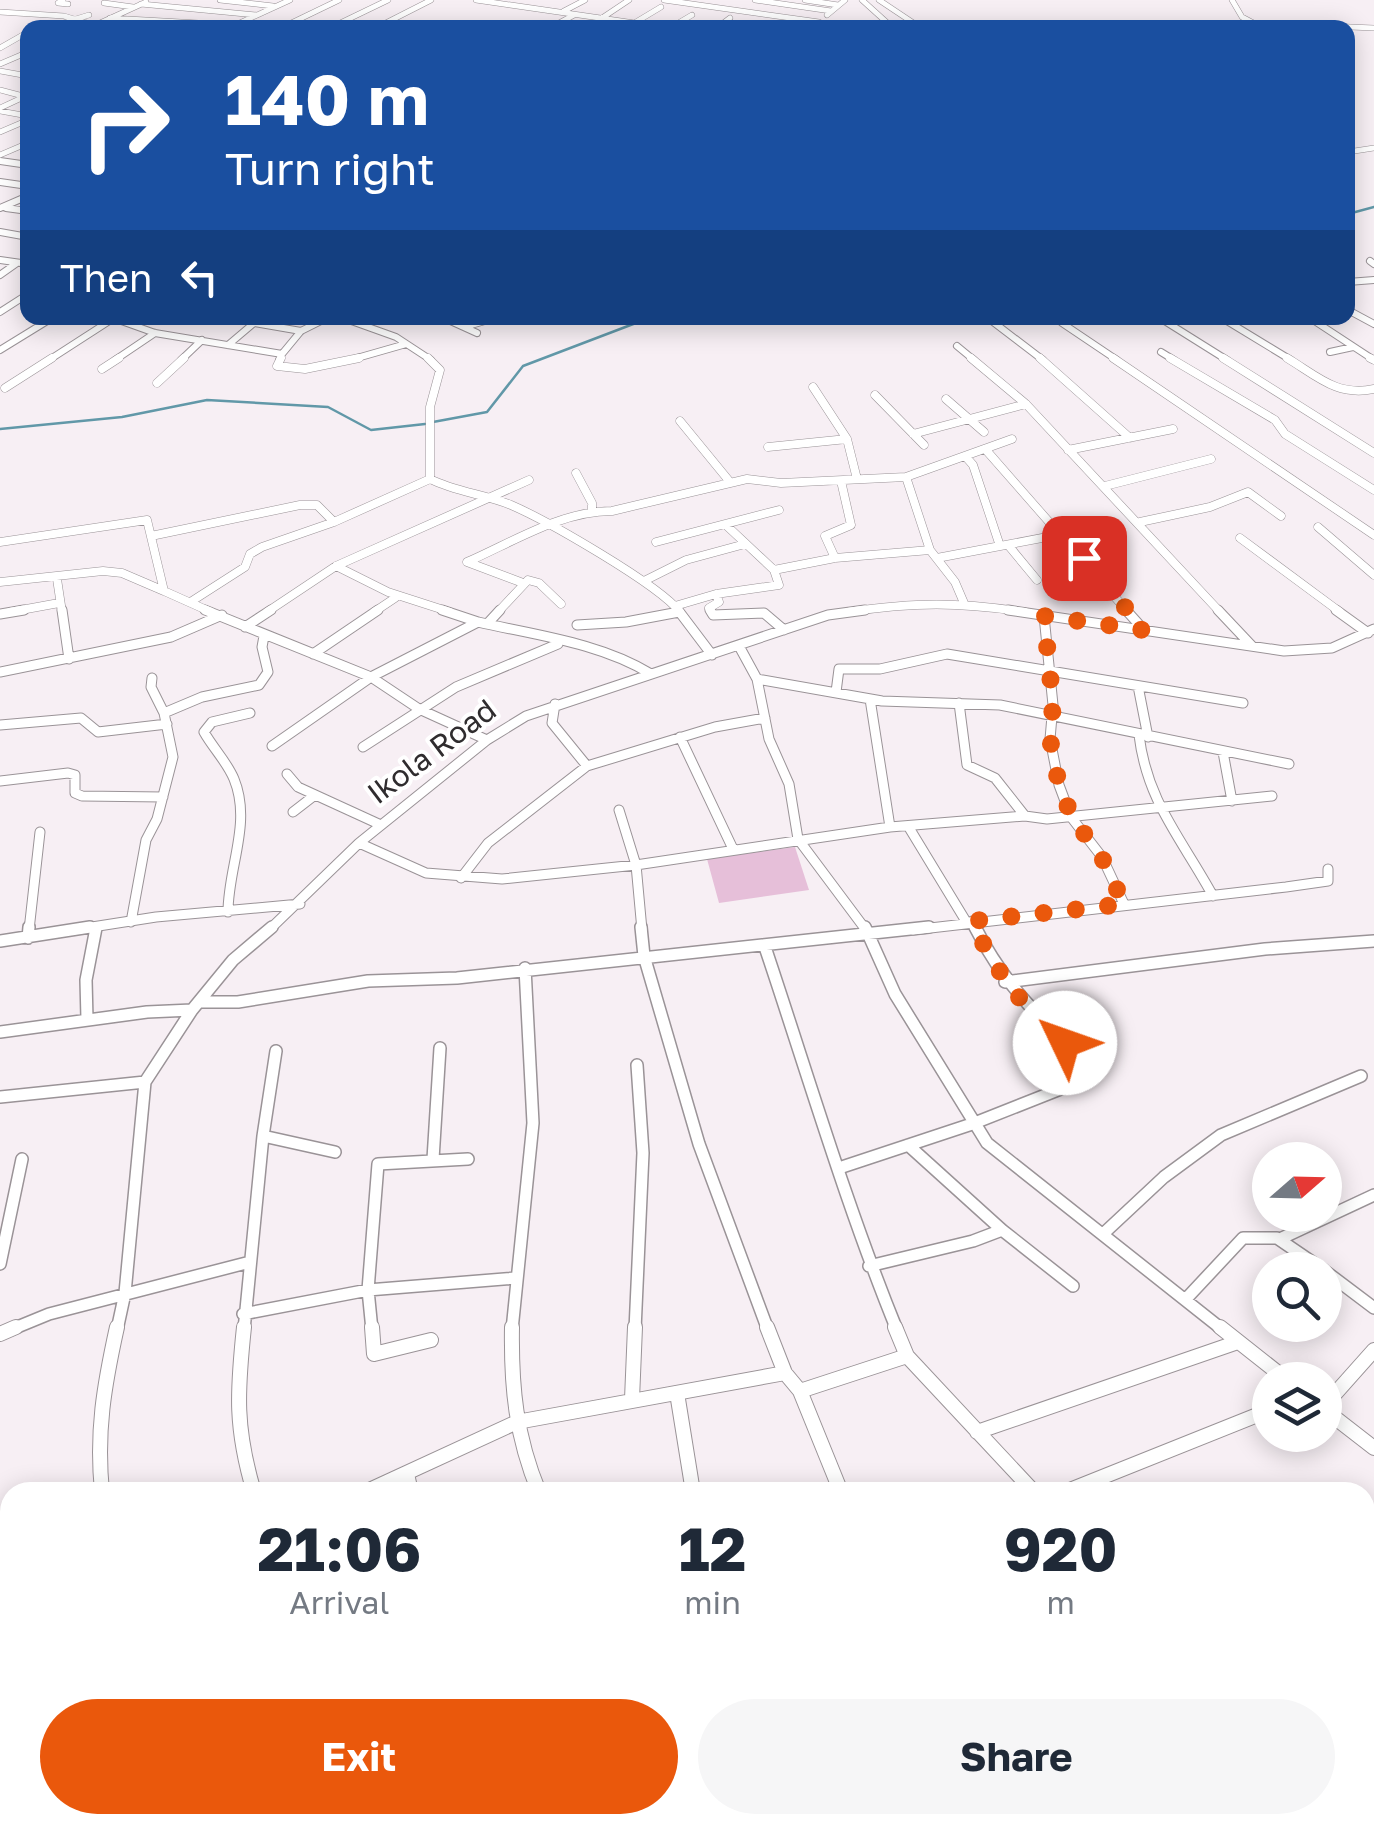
<!DOCTYPE html>
<style>
:root{--surface:#fff;--page:#f6f6f7;--text:#1f2937;--muted:#747a83;--accent:#ea580c}
body{margin:0;font-family:"Golos Text",sans-serif;background:var(--page);color:var(--text);height:100vh;display:flex;flex-direction:column;font-size:38px;white-space:nowrap}
*{box-sizing:border-box;margin:0}
p{font-size:32px;color:var(--muted)}
.icon{flex:none;width:55px;height:55px;fill:none;stroke:currentColor;stroke-width:2;stroke-linecap:round;stroke-linejoin:round}
.map{position:relative;flex:1;overflow:hidden}
.details{position:absolute;left:0px;top:1482px;width:1375px;height:352px;display:flex;flex-direction:column;background:var(--surface);border-radius:30px 30px 0 0;box-shadow:0 5px 25px #0003}
.details>*{flex:none}
.top-card{position:absolute;left:20px;top:20px;width:1335px;height:305px;border-radius:20px;box-shadow:0 5px 25px #0003;background:#1a4fa0;color:#fff;overflow:hidden}
.needle{width:65px;rotate:70deg}
.tools{position:absolute;left:1252px;top:1142px;display:grid;gap:20px}
.tools a{display:grid;place-items:center;width:90px;height:90px;border-radius:50%;background:var(--surface);box-shadow:0 5px 25px #0003;font-size:50px}
.pin{position:absolute;display:grid;place-items:center;width:85px;height:85px;color:#fff;margin:-42px;border-radius:20px;box-shadow:0 5px 15px #0006}
.me{position:absolute;width:110px;margin:-55px;rotate:312deg;stroke-linejoin:round;filter:drop-shadow(0 0 8px #0008)}
.turn{display:flex;align-items:center;gap:35px;height:210px;padding:0 40px;font-size:45px}
.turn .icon{width:130px;height:130px;stroke-width:2.5}
.turn b{display:block;font-size:70px;line-height:85px}
.then{display:flex;align-items:center;height:95px;padding:0 40px;background:#0003;gap:20px;font-size:38px}
.eta{display:flex;justify-content:space-evenly;align-items:center;height:170px;text-align:center}
.eta b{font-size:60px;font-weight:700;line-height:70px}
.button{display:flex;gap:20px;margin-top:auto;padding:20px 40px}
.button a{flex:1;height:115px;border-radius:60px;background:var(--accent);color:#fff;font-size:40px;font-weight:700;line-height:115px;text-align:center}
.button a+a{background:var(--page);color:var(--text)}
.map>svg:first-child{display:block}
</style>
<div class="map">
<svg width="1374" height="1833" viewBox="0 0 1374 1833">
<rect width="100%" height="100%" fill="#f7eff4"/>
<!-- green -->
<path fill="#e6bfd9" d="M795,847l14,43 -90,13 -12,-44z"/>
<g fill="none" stroke-linecap="round" stroke-linejoin="round">
<!-- stream -->
<path stroke="#6198a8" stroke-width="2.5" d="M1348,214l26,-7
M433,422l54,-10 36,-46 126,-48
M0,429l122,-12 85,-17 121,7 43,23 54,-6"/>
<defs>
<path id="minor-far5" d="M63,0l-5,3 10,1
M220,0l53,6
M476,0l193,28
M664,0l155,22
M755,0l76,11
M805,0l33,5
M862,0l31,28
M879,0l42,28
M1232,0l10,17 17,9
M104,3l29,4
M141,4l116,11
M564,11l21,-11
M0,12l64,4 30,9
M827,15l18,-15
M110,18l124,7
M602,18l27,-18
M636,22l25,-15
M30,27h20l39,-12
M231,27l59,-27
M89,28l57,-26
M281,28l58,-28
M330,28l58,-28
M376,28l55,-28
M421,28l7,-4
M550,28l24,-13
M670,28l22,-13
M717,28l13,-10
M1251,28l30,-4 93,4
M0,48l28,-16
M0,64l28,-12
M0,71l28,5
M0,90l23,6
M0,108l28,-13
M0,111l28,5
M0,132l28,-12
M1348,152l26,-4
M0,155l28,-12"/>
<path id="minor-far4" d="M0,161l28,4
M0,182l28,4
M0,208l28,-12
M6,208l22,3
M0,232l28,5
M0,260l28,4
M1370,261l4,3
M0,275l17,-12
M1348,282l26,-2
M1348,310l26,14
M0,312l28,-18
M113,318l42,15 127,21 -3,6
M343,318l53,19 35,23
M444,318l33,15
M988,318l55,42
M1160,318l67,42
M1222,318l69,42
M1310,318l64,42
M1062,323l55,37
M464,327l31,-9
M228,345l26,-22 47,8
M957,346l17,14
M0,350l52,-32
M1161,352l13,8
M1330,352l23,-5
M282,354l19,-23 26,-13
M49,360l65,-42
M115,360l40,-27
M181,360l21,-20
M350,360l56,-16"/>
<path id="minor-far3" d="M281,358l-4,8 28,3 54,-11
M428,358l12,12 -10,37v72c26,13 54,15 81,26 35,15 147,79 169,107
M971,358l55,46 194,208
M1040,358l90,80
M1113,358l261,177
M1170,358l105,62 10,14 89,56
M1223,358l151,95
M1287,358c30,18 50,39 87,31
M1370,358l4,2
M102,369l17,-11
M157,383l27,-25
M813,387l34,52 10,40
M5,388l47,-30
M875,395l49,50
M946,399l38,33
M680,421l50,61
M913,434l113,-30
M768,447l79,-8
M986,450l142,162
M1068,450l105,-21
M966,457l7,8 27,81
M576,473l16,30v8
M906,477l24,73 25,32 9,21
M1105,486l106,-27
M1140,522l70,-15 38,-15 33,24
M1318,527l56,48
M151,536l149,-31h17l17,17
M1240,538l100,74
M0,542l147,-22 17,71 47,21
M656,542l123,-32
M1008,545l29,35
M835,558l-10,-22 26,-11 -10,-44
M937,558l126,-24
M336,566l52,26 62,20
M774,570l61,-12 95,-8
M57,579l5,33
M644,581l42,-21 59,-16
M0,582l103,-11 19,2 42,18
M523,583l-56,-21c46,-20 94,-51 145,-51l135,-32 34,4 125,-6 106,-38
M192,601l53,-34 5,-13 12,-7 72,-25 96,-43
M675,606l41,-12 63,-9 -5,-15 -47,-44
M10,612l49,-9
M267,612l69,-46 193,-86
M374,612l21,-14
M498,612l30,-32 11,3 22,21
M711,612l-2,-4 10,-6 -3,-8
M848,612c67,-10 110,-10 177,0"/>
<path id="minor-far2" d="M62,610l7,49
M205,610l166,67 48,32 68,31
M442,610l36,12
M678,610l34,45
M710,610l3,5 51,-2 20,17
M1008,610l276,41 48,-3 42,-19
M1126,610l18,20
M1218,610l34,36
M1336,610l32,23
M0,614l24,-4
M1044,616l9,89 -3,34 9,46 12,32 31,40 22,47
M488,623l12,-13
M577,625l49,-3 53,-10
M245,627l26,-17
M739,646l18,33 12,60 20,45 9,55 68,91
M313,654l65,-44
M0,672l171,-35 51,-22
M152,678l-1,9 13,26
M757,679l125,22 118,4 289,59
M1138,686l10,51
M836,692l3,-23h41l67,-15 296,49
M870,699l20,128
M959,703l8,62 28,13 30,38
M555,704l-3,19 35,43
M0,725l81,-7 17,14 69,-8
M1139,735c8,67 43,104 74,161
M680,737l53,112
M272,746l99,-69 107,-55c57,13 123,21 173,52
M363,747l93,-60 102,-43
M1223,752l9,49
M287,774l11,13 83,38
M0,781l68,-8 7,2v18l7,3 81,1
M619,810l17,55 6,65
M293,812l22,-17
M908,826l59,97
M359,843l67,30 76,6 134,-14 254,-38 135,-11 22,3 225,-23
M461,878l27,-35 99,-77 128,-39 50,-9
M228,912c0,-45 24,-89 6,-133 -7,-17 -21,-31 -30,-47l8,-10 38,-9
M972,921l4,9
M131,922l15,-82 11,-21 16,-62 -9,-44 38,-16 57,-12 9,-13 -6,-25 2,-11
M29,930l11,-98
M73,930l83,-13 144,-13
M269,930l90,-87 128,-103 39,-24 302,-101 37,-5
M913,930l373,-43 42,-6v-12"/>
<path id="minor-far1" d="M641,927l3,29 55,188 69,186
M865,927l30,67 92,149 236,187
M28,938l1,-11
M0,941l90,-14
M765,947c43,128 81,258 132,383
M1005,982l260,-33 109,-8
M199,1002h39l130,-21 89,-3 472,-51
M87,1019l-1,-39 10,-52
M0,1032l147,-20 45,-2
M0,1097l145,-15
M263,1136l72,16
M908,1145l94,85 71,56
M433,1159l7,-111
M839,1168l133,-44 119,-47 3,-5 -3,-9c-48,-39 -88,-80 -116,-136
M1103,1234l61,-57 57,-42 140,-59
M1282,1238l92,-43
M0,1264l22,-105
M869,1266l104,-25 29,-11
M1325,1271l49,37
M1185,1300l58,-62h34l47,32
M243,1314l125,-24 147,-12
M10,1330l39,-16 201,-52
M117,1330l8,-37 20,-211 47,-72 41,-50 39,-33
M244,1330l19,-194 13,-85
M372,1330l-4,-40 10,-126 90,-5
M512,1330l21,-207 -8,-155
M635,1330l8,-177 -6,-88"/>
<path id="minor" d="M244,1327c-7,66 -9,101 10,165
M372,1327l2,27 57,-14
M512,1327c-1,60 4,110 27,165
M767,1327l18,46 15,18 41,101
M895,1327l12,29 127,136
M1220,1327l67,53
M0,1334l16,-7
M800,1391l107,-35
M677,1393l16,99
M632,1399l3,-72
M1325,1405l49,-55
M1325,1410l49,38
M977,1432l261,-90
M407,1474l4,18
M102,1492c-6,-60 2,-106 15,-165
M365,1492l152,-70 268,-49
M1065,1492l205,-82
M1365,1545l9,1
M0,1616l10,-2
M1365,1630l9,-3
M1365,1794l9,20
M435,1825l1,8
M532,1825l1,8
M643,1825l2,8
M810,1825l3,8
M982,1825l3,8
M1194,1825l4,8
M107,1833l1,-8
M275,1833l1,-8"/>
</defs>
<!-- minor-far5 casing -->
<use href="#minor-far5" stroke="#9a9397" stroke-width="6"/>
<!-- minor-far4 casing -->
<use href="#minor-far4" stroke="#9a9397" stroke-width="8"/>
<!-- minor-far3 casing -->
<use href="#minor-far3" stroke="#9a9397" stroke-width="9"/>
<!-- minor-far2 casing -->
<use href="#minor-far2" stroke="#9a9397" stroke-width="11"/>
<!-- minor-far1 casing -->
<use href="#minor-far1" stroke="#9a9397" stroke-width="14"/>
<!-- minor casing -->
<use href="#minor" stroke="#9a9397" stroke-width="16"/>
<!-- minor-far5 -->
<use href="#minor-far5" stroke="#fff" stroke-width="5"/>
<!-- minor-far4 -->
<use href="#minor-far4" stroke="#fff" stroke-width="6"/>
<!-- minor-far3 -->
<use href="#minor-far3" stroke="#fff" stroke-width="8"/>
<!-- minor-far2 -->
<use href="#minor-far2" stroke="#fff" stroke-width="9"/>
<!-- minor-far1 -->
<use href="#minor-far1" stroke="#fff" stroke-width="11"/>
<!-- minor -->
<use href="#minor" stroke="#fff" stroke-width="14"/>
</g>
<g fill="none" stroke-linecap="round" stroke-linejoin="round">
<!-- route -->
<path stroke="#ea580c" stroke-width="18" stroke-dasharray="0 32.4" d="M1065,1043c-42,-35 -70,-72 -93,-122l152,-17 -22,-46 -30,-41 -13,-32 -9,-46 3,-35 -9,-88 100,14 -60,-72"/>
</g>
<g text-anchor="middle" stroke-width="8" stroke-linejoin="round" paint-order="stroke">
<!-- street labels -->
<g font-size="30" fill="#2f2c2e" stroke="#fff">
<text transform="translate(432 752) rotate(-37)" y="10">Ikola Road</text>
</g>
</g>
</svg>
<div class="tools">
<a><svg class="needle" viewBox="-14 -14 28 28"><path d="M0-13l5 13h-10z" fill="#e53935"/><path d="M0 13l5-13h-10z" fill="#747a83"/></svg></a>
<a><svg class="icon" aria-label="search" viewBox="0 0 24 24"><circle cx="10" cy="10" r="6"/><path d="M15 15l6 6"/></svg></a>
<a><svg class="icon" aria-label="layers" viewBox="0 0 24 24"><path d="M12 4l9 5-9 5-9-5zM3 14l9 5 9-5"/></svg></a>
</div>
<div class="pin" style="left:1084px;top:558px;background:#d93025"><svg class="icon" aria-label="arrive" viewBox="0 0 24 24"><path d="M6 21V4h12l-3 4 3 4H6"/></svg></div>
<svg class="me" style="left:1065px;top:1043px" viewBox="-20 -20 40 40"><circle r="19" fill="#fff"/><path d="M0-13L10 11 0 6-10 11z" fill="#ea580c"/></svg>
<div class="top-card">
<div class="turn"><svg class="icon" aria-label="right" viewBox="0 0 24 24"><path d="M7 20v-9h11M14 6l5 5-5 5"/></svg><div><b>140 m</b>Turn right</div></div>
<div class="then">Then<svg class="icon" aria-label="left" viewBox="0 0 24 24"><path d="M17 20v-9H6M10 6l-5 5 5 5"/></svg></div>
</div>
<section class="details">
<div class="eta">
<div><b>21:06</b><p>Arrival</p></div>
<div><b>12</b><p>min</p></div>
<div><b>920</b><p>m</p></div>
</div>
<div class="button"><a>Exit</a><a>Share</a></div>
</section>
</div>
